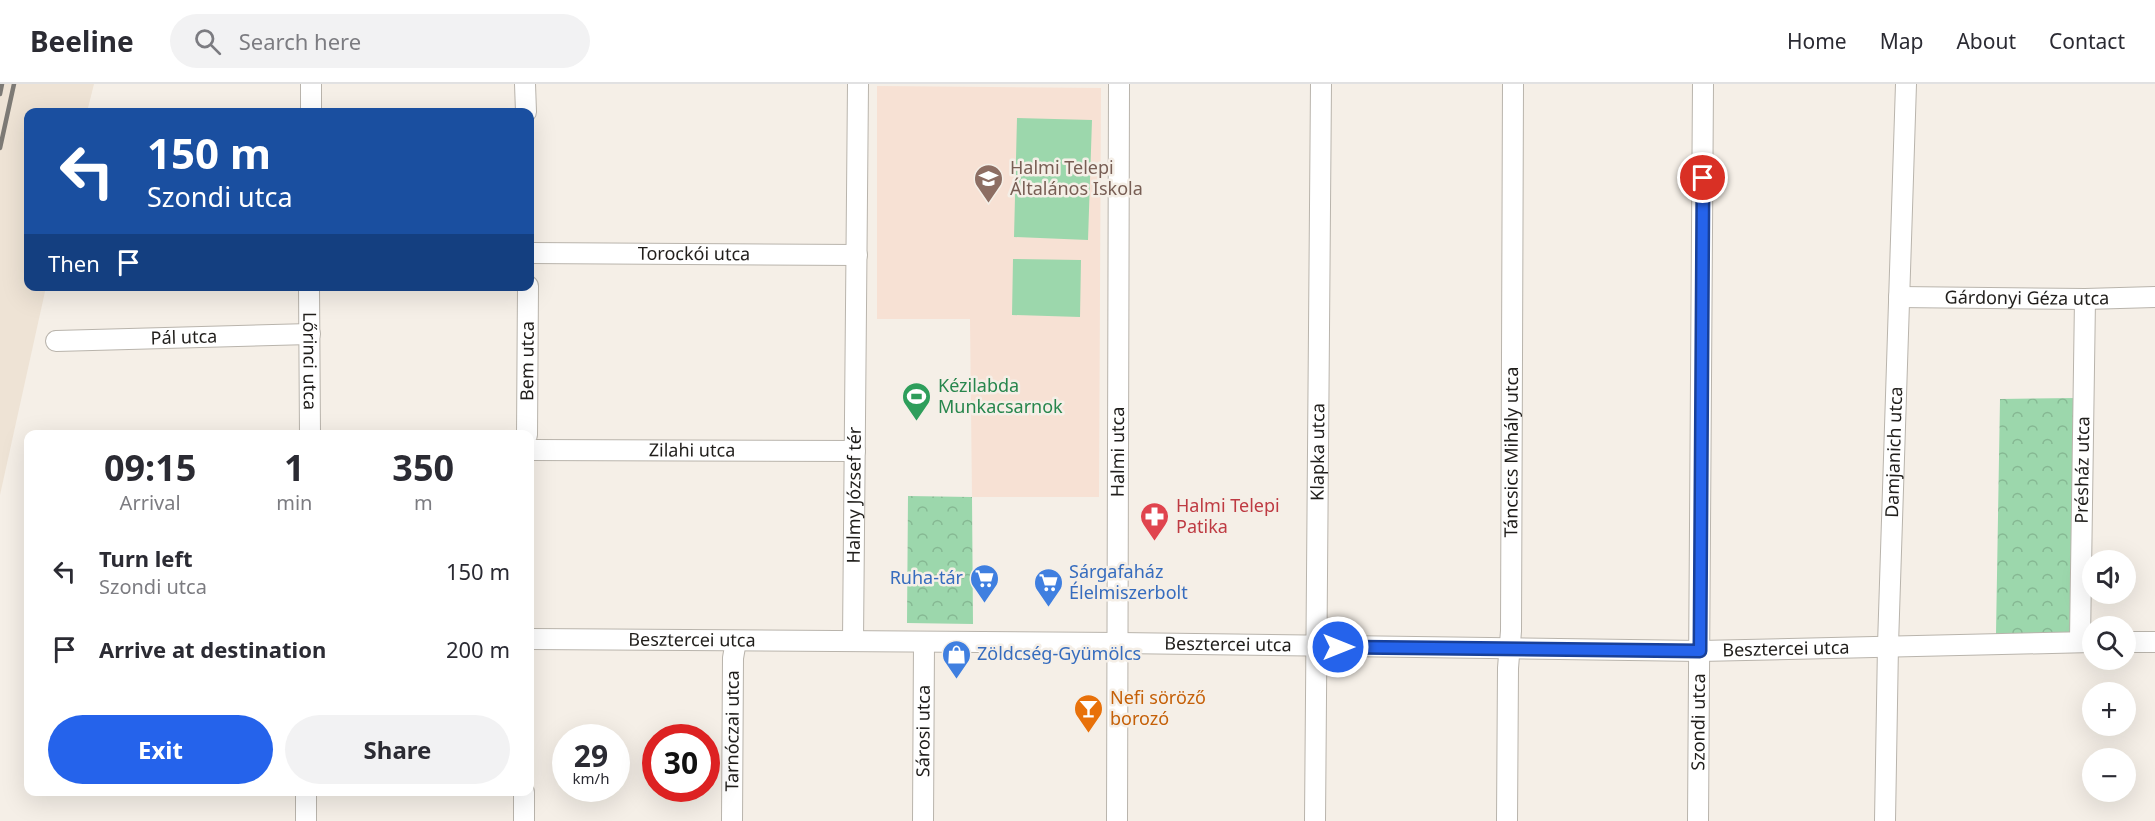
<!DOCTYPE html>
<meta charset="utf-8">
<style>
:root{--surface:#fff;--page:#f2f2f3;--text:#2b2b33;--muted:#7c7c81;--line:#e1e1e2;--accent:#2563eb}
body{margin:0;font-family:"Noto Sans",sans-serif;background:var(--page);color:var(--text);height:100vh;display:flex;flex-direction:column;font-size:22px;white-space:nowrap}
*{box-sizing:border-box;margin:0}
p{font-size:20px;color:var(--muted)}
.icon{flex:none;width:33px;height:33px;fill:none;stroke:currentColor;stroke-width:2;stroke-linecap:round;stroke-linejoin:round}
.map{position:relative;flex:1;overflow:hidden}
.side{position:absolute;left:24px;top:346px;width:510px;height:366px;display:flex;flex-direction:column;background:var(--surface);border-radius:12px;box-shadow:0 6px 24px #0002}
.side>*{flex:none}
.guide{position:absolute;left:24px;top:24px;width:510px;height:183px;border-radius:12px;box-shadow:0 6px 24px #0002;background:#1a4fa0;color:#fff;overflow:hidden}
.buttons{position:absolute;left:2082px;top:466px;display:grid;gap:12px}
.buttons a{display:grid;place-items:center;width:54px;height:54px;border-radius:50%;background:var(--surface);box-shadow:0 6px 24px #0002;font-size:30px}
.speed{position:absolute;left:552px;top:640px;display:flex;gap:12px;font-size:30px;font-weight:700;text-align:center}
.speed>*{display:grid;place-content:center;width:78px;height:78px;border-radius:50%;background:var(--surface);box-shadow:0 6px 24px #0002;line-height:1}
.speed small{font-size:15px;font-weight:400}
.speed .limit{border:9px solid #d22;background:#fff;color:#111}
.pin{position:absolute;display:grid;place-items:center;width:51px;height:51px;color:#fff;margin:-26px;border:3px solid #fff;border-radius:50%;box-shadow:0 2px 6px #0007}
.me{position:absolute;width:66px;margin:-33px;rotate:90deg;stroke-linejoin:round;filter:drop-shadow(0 0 4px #0008)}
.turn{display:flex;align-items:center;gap:21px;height:126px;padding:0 24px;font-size:27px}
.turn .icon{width:78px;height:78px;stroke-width:2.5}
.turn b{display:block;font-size:42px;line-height:51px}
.then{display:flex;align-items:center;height:57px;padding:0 24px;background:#0003;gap:12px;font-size:22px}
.eta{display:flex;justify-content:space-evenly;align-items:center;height:102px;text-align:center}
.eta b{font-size:36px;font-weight:700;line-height:42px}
.action{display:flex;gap:12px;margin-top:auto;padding:12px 24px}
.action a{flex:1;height:69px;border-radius:36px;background:var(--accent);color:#fff;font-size:24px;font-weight:700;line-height:69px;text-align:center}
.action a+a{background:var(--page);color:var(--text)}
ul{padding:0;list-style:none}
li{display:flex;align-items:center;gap:18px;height:78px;padding:0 24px}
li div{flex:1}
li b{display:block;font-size:22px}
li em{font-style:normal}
header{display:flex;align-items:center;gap:36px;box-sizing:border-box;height:84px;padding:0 30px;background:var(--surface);border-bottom:2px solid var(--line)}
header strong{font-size:28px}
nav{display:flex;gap:33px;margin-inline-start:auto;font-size:21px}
.search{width:420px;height:54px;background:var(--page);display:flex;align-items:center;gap:15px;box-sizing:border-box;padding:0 21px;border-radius:33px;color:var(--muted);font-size:22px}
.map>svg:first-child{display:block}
</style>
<header>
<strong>Beeline</strong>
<div class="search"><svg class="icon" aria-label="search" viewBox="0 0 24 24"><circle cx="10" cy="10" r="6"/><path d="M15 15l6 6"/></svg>Search here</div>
<nav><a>Home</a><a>Map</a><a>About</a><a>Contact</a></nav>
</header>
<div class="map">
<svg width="2155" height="737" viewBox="0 0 2155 737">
<defs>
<pattern id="park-crowns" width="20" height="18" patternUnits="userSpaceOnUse" patternTransform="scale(1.5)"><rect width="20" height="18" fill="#9cd7ac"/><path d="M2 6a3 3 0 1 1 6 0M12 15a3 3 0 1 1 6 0" fill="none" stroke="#86b893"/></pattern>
</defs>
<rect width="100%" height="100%" fill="#f5efe7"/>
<!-- built -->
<path fill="#eee3d5" d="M0,0h94l-7,28h-59v174l18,1 -46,208z"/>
<!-- education -->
<path fill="#f7e1d4" d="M877,2l224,2 -2,409h-127l-2,-178h-93z"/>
<!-- park -->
<path fill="url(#park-crowns)" d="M2077,314l-2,236h-79l4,-235z
M908,412l64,1 1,127 -66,-1z"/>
<!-- garden -->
<path fill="#9cd7ac" d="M1017,34l75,2 -4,120 -74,-3z
M1013,175l68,1 -1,57 -68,-2z"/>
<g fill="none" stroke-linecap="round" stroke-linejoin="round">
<defs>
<g id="minor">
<path d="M525,0l1,28"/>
<path d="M311,28v-28"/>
<path id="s1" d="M530,169l327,2"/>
<path id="s2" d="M309,202l1,149"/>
<path id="s3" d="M1899,213l186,2 70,-2"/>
<path id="s4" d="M56,257l254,-7"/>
<path id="s5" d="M527,351l1,-149"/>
<path id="s6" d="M530,366l325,1"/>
<path id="s7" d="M530,555l589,4 581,8 392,-9"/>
<path id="s8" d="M853,557l5,-557"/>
<path id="s9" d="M2080,557l5,-342"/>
<path d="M2126,558h29"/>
<path d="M306,737v-29"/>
<path d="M524,737v-29"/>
<path id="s10" d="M732,737l1,-163 3,-17"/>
<path id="s11" d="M923,737l1,-179"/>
<path id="s12" d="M1117,737l2,-737"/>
<path id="s13" d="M1315,737l6,-737"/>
<path id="s14" d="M1507,737l1,-153 3,-37 2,-547"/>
<path id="s15" d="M1698,737l5,-737"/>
<path id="s16" d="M1885,737l3,-176 18,-561"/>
</g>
</defs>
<!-- minor casing -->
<use href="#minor" stroke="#b9b4ac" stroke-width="22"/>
<!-- minor -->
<use href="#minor" stroke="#fff" stroke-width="20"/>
<!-- rail -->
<path stroke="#7d7a75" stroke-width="4.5" d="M0,10l2,-10
M0,64l14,-64"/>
</g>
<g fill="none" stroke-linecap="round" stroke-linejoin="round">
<defs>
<path id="route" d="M1338,563l362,4 3,-473"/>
</defs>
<!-- route casing -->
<use href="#route" stroke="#184099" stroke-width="15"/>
<!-- route -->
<use href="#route" stroke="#2563eb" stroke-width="10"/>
</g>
<!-- icons -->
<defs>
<symbol id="school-pin" viewBox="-11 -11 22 30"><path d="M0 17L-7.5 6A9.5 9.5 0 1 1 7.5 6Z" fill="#8d6e63" stroke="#f5efe7"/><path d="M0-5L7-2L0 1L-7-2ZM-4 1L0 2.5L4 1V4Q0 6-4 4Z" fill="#fff"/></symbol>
<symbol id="stadium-pin" viewBox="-11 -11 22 30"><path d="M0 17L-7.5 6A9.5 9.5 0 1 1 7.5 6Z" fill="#2e9e5b" stroke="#f5efe7"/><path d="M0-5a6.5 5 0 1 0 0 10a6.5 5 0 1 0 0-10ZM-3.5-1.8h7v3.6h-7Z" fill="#fff"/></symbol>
<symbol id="pharmacy-pin" viewBox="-11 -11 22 30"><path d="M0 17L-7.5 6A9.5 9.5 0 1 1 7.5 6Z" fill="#e0444e" stroke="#f5efe7"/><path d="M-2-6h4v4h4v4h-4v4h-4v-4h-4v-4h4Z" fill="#fff"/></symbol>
<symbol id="supermarket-pin" viewBox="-11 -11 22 30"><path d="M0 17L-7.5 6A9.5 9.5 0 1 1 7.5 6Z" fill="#3f7fe0" stroke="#f5efe7"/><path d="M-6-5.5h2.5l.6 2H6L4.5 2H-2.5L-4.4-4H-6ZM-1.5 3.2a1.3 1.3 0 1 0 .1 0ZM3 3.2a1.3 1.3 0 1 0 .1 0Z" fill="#fff"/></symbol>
<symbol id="shop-pin" viewBox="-11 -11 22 30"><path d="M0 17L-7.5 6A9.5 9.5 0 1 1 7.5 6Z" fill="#3f7fe0" stroke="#f5efe7"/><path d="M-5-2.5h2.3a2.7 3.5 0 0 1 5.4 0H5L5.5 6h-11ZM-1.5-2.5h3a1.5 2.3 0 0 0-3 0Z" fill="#fff"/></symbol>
<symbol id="bar-pin" viewBox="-11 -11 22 30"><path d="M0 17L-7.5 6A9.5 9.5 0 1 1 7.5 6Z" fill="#e8710a" stroke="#f5efe7"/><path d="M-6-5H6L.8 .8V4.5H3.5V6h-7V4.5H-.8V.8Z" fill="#fff"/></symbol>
</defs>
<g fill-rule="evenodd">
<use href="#school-pin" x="972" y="78" width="33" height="45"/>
<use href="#stadium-pin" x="900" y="296" width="33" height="45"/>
<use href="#pharmacy-pin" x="1138" y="416" width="33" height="45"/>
<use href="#supermarket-pin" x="968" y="478" width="33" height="45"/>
<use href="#supermarket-pin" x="1032" y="482" width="33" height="45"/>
<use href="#shop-pin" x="940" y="554" width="33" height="45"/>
<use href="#bar-pin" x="1072" y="608" width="33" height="45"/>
</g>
<g text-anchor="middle" stroke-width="5" stroke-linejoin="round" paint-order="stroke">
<!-- education labels -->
<g font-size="18" fill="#785e54" stroke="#f5efe7" text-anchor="start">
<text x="1010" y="90">Halmi Telepi<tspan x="1010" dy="21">Általános Iskola</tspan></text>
</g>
<!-- street labels -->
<g font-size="18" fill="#201e1b" stroke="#f5efe7">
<text dy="6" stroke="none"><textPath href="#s1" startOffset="164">Torockói utca</textPath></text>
<text dy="6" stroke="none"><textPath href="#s3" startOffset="128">Gárdonyi Géza utca</textPath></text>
<text dy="6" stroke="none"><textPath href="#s4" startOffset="128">Pál utca</textPath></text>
<text dy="6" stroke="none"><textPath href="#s2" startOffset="75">Lőrinci utca</textPath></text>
<text dy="6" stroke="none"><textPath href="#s5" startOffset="74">Bem utca</textPath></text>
<text dy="6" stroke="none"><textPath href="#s6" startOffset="162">Zilahi utca</textPath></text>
<text dy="6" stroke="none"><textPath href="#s16" startOffset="369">Damjanich utca</textPath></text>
<text dy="6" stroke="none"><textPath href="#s12" startOffset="369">Halmi utca</textPath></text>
<text dy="6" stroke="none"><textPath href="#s13" startOffset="369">Klapka utca</textPath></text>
<text dy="6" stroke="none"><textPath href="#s14" startOffset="369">Táncsics Mihály utca</textPath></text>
<text dy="6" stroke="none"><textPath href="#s9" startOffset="171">Présház utca</textPath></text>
<text dy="6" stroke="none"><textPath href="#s8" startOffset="146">Halmy József tér</textPath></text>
<text dy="6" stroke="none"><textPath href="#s7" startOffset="162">Besztercei utca</textPath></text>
<text dy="6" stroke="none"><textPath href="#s7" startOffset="698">Besztercei utca</textPath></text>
<text dy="6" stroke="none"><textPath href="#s7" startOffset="1256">Besztercei utca</textPath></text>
<text dy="6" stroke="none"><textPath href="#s15" startOffset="99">Szondi utca</textPath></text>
<text dy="6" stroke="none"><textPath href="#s10" startOffset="90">Tarnóczai utca</textPath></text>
<text dy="6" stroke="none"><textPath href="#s11" startOffset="90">Sárosi utca</textPath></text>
</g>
<!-- leisure labels -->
<g font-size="18" fill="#27864d" stroke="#f5efe7" text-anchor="start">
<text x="938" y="308">Kézilabda<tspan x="938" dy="21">Munkacsarnok</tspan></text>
</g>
<!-- health labels -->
<g font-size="18" fill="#be3a42" stroke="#f5efe7" text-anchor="start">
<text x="1176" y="428">Halmi Telepi<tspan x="1176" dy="21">Patika</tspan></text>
</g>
<!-- shop labels -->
<g font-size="18" fill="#366cbe" stroke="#f5efe7" text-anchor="start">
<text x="1069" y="494">Sárgafaház<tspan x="1069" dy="21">Élelmiszerbolt</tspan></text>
<text x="963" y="500" text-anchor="end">Ruha-tár</text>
<text x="977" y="576">Zöldcség-Gyümölcs</text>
</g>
<!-- food labels -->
<g font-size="18" fill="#c56008" stroke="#f5efe7" text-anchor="start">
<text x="1110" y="620">Nefi söröző<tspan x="1110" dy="21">borozó</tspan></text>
</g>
</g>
</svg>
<div class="buttons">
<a><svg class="icon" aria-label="sound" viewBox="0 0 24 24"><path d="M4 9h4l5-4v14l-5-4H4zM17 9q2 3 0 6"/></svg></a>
<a><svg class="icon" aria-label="search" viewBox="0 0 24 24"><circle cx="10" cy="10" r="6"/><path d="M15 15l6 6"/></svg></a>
<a>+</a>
<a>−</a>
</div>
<div class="speed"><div>29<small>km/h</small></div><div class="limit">30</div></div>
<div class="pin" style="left:1703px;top:94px;background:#d93025"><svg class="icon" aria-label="arrive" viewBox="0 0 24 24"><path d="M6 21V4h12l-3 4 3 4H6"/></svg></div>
<svg class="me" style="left:1338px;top:563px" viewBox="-20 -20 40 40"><circle r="17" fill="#2563eb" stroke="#fff" stroke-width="3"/><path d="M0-11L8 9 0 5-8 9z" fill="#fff"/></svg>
<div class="guide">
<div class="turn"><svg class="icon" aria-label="left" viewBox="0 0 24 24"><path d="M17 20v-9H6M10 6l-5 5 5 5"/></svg><div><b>150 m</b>Szondi utca</div></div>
<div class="then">Then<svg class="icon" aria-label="arrive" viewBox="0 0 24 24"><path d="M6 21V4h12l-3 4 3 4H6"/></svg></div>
</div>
<section class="side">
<div class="eta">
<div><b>09:15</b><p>Arrival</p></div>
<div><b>1</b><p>min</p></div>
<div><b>350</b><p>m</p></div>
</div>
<ul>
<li><svg class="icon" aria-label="left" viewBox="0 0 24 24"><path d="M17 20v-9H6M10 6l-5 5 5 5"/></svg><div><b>Turn left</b><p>Szondi utca</p></div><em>150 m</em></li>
<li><svg class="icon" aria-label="arrive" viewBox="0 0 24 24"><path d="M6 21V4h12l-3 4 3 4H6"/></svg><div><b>Arrive at destination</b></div><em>200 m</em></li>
</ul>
<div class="action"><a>Exit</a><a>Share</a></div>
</section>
</div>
